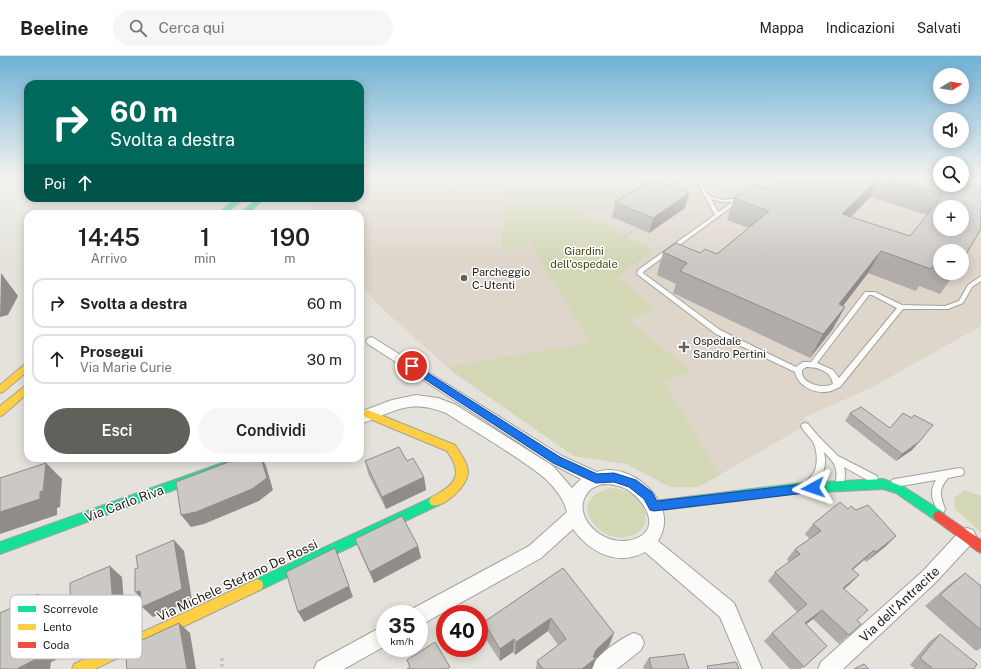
<!DOCTYPE html>
<html lang="it">
<meta charset="utf-8">
<style>
:root{--surface:#fff;--page:#f6f6f6;--text:#222;--muted:#767676;--line:#e0e0e0;--accent:#62605b}
body{margin:0;font-family:"Public Sans",sans-serif;background:var(--page);color:var(--text);height:100vh;display:flex;flex-direction:column;font-size:15px;white-space:nowrap}
*{box-sizing:border-box;margin:0}
p{font-size:13px;color:var(--muted)}
.icon{flex:none;width:22px;height:22px;fill:none;stroke:currentColor;stroke-width:2;stroke-linecap:round;stroke-linejoin:round}
.map{position:relative;flex:1;overflow:hidden}
.sheet{position:absolute;left:24px;top:154px;width:340px;height:252px;display:flex;flex-direction:column;background:var(--surface);border-radius:12px;box-shadow:0 2px 10px #0003}
.sheet>*{flex:none}
.guide{position:absolute;left:24px;top:24px;width:340px;height:122px;border-radius:12px;box-shadow:0 2px 10px #0003;background:#00695c;color:#fff;overflow:hidden}
.needle{width:26px;rotate:79deg}
.fabs{position:absolute;left:933px;top:12px;display:grid;gap:8px}
.fabs a{display:grid;place-items:center;width:36px;height:36px;border-radius:50%;background:var(--surface);box-shadow:0 2px 10px #0003;font-size:20px}
.speed{position:absolute;left:376px;top:549px;display:flex;gap:8px;font-size:20px;font-weight:700;text-align:center}
.speed>*{display:grid;place-content:center;width:52px;height:52px;border-radius:50%;background:var(--surface);box-shadow:0 2px 10px #0003;line-height:1}
.speed small{font-size:10px;font-weight:400}
.speed .limit{border:6px solid #d22;background:#fff;color:#111}
.pin{position:absolute;display:grid;place-items:center;width:34px;height:34px;color:#fff;margin:-17px;border:2px solid #fff;border-radius:50%;box-shadow:0 1px 4px #0007}
.me{position:absolute;width:44px;margin:-22px;rotate:265deg;stroke-linejoin:round;filter:drop-shadow(0 0 3px #0008)}
.turn{display:flex;align-items:center;gap:14px;height:84px;padding:0 20px;font-size:18px}
.turn .icon{width:52px;height:52px;stroke-width:2.5}
.turn b{display:block;font-size:28px;line-height:34px}
.then{display:flex;align-items:center;height:38px;padding:0 20px;background:#0003;gap:8px;font-size:15px}
.eta{display:flex;justify-content:space-evenly;align-items:center;height:68px;text-align:center}
.eta b{font-size:24px;font-weight:600;line-height:28px}
.cta{display:flex;gap:8px;margin-top:auto;padding:8px 20px}
.cta a{flex:1;height:46px;border-radius:24px;background:var(--accent);color:#fff;font-size:16px;font-weight:600;line-height:46px;text-align:center}
.cta a+a{background:var(--page);color:var(--text)}
ul{padding:0;list-style:none}
li{display:flex;align-items:center;gap:12px;height:50px;margin:0 8px 6px;padding:0 12px;border:2px solid var(--line);border-radius:12px}
li div{flex:1}
li b{display:block;font-size:15px}
li em{font-style:normal}
header{display:flex;align-items:center;gap:24px;box-sizing:border-box;height:56px;padding:0 20px;background:var(--surface);border-bottom:1px solid var(--line)}
header strong{font-size:19px}
nav{display:flex;gap:22px;margin-inline-start:auto;font-size:14px}
.search{width:280px;height:36px;background:var(--page);display:flex;align-items:center;gap:10px;box-sizing:border-box;padding:0 14px;border-radius:22px;color:var(--muted);font-size:15px}
.map>svg:first-child{display:block}
</style>
<header>
<strong>Beeline</strong>
<div class="search"><svg class="icon" aria-label="search" viewBox="0 0 24 24"><circle cx="10" cy="10" r="6"/><path d="M15 15l6 6"/></svg>Cerca qui</div>
<nav><a>Mappa</a><a>Indicazioni</a><a>Salvati</a></nav>
</header>
<div class="map">
<svg width="981" height="613" viewBox="0 0 981 613">
<rect width="100%" height="100%" fill="#e5e2db"/>
<!-- built -->
<path fill="#ded6ca" fill-rule="evenodd" d="M360,120h525l96,28v122l-110,62 -66,29 5,6 -112,64h-28l-43,-23 -53,-8 -118,-81 -80,-72 -16,-22v-67h-42l-8,-14 -31,-1 81,-1zM940,151h22v22h-22zM940,195h22v22h-22z"/>
<!-- green -->
<path fill="#d3d7b6" d="M508,120h170l11,2 3,5 -22,10 -46,6 -13,8 -38,3 49,21 -3,3 35,16 -37,27 38,31 -27,12 63,51 -27,11 56,93 -22,12h-28l-43,-23 -53,-8 -125,-88 6,-3 135,-22 -60,-100 -29,8z
M730,120h12l9,5c-10,9 -17,18 -31,14l-8,-12h9z
M962,120h19v20l-19,-11z
M613,432c12,2 21,6 28,16 21,33 -34,48 -51,14 -9,-17 8,-28 23,-30z
M964,434l17,6v36l-26,-23 -1,-11z"/>
<g fill="none" stroke-linecap="round" stroke-linejoin="round">
<defs>
<path id="lane" d="M440,120h4l13,11 -4,1z
M694,120h4l11,20 13,4 18,-2 2,1 -99,73v1l77,57 76,37 7,-5h8l54,-70h10l27,13 43,1 14,-5 9,-16 13,-9v5l-9,6 -9,16 -15,6h-45l-63,78c-3,1 -6,3 -9,4 -14,4 -33,-4 -36,-19l-79,-38 -79,-60 1,-4 77,-55zM711,143l11,3h11l-15,10zM869,239h3l25,13 -58,70 -6,-8 -16,-7zM806,311c12,0 25,4 27,17 -10,5 -33,0 -31,-14z
M751,120c6,-2 7,2 9,8l-11,8 -2,-1v-1l9,-6 -2,-5z
M805,367l3,1 11,13 19,19 39,20 1,3 -1,3 -3,1 -3,-1 -27,-15c2,7 1,14 -2,21l-3,1 -3,-1 -1,-3c4,-16 0,-22 -11,-33 1,5 2,11 0,17 -2,7 -8,19 -17,17l-1,-3c2,-5 7,-7 9,-13 3,-8 2,-21 -2,-28 -4,-6 -9,-10 -12,-16l1,-2z
M960,412l3,1 1,3 -1,3 -15,3c-10,12 -8,17 -3,31l-1,3 -3,1 -3,-1c-6,-13 -9,-20 -2,-32l-41,7 -3,-1 -1,-3 1,-3 3,-1z"/>
<path id="street" d="M372,281l190,119 35,16c33,-12 85,32 61,69l76,62 28,66h-20l-22,-52 -75,-65c-27,15 -56,0 -72,-23l-32,29 -122,68v-12h-9l2,-5 117,-63 38,-34c-3,-14 -15,-28 -26,-37 -30,-23 -64,-42 -95,-62 -38,-15 -51,-1 -86,11v-12l32,-12 24,-5 22,3 18,7 97,61 19,22 9,-9 -29,-15 -184,-120 -2,-3 2,-3zM602,428c9,0 17,1 24,5 14,7 35,34 15,47 -32,19 -75,-20 -52,-45 3,-4 9,-5 13,-7z
M967,472l6,2 3,6 -3,6 -38,41 -92,86h-25l3,-7 102,-91 38,-41z
M385,569v21l-41,23h-30l3,-7z
M634,577l7,3 3,7 -3,7 -24,19h-27c5,-13 31,-31 44,-36z"/>
<path id="fast" d="M237,142h7l-19,16h-7z
M258,142h7l-18,16h-7z
M236,402h17l-1,3 -252,93v-12z
M883,423l21,8 39,25 2,4 -2,4 -4,1 -4,-1 -39,-27 -13,-4 -81,4 -148,18 -4,-1 -2,-4 2,-4 4,-1 148,-18z
M435,440l4,1 2,4 -2,4 -177,84 -5,2 -5,-2 -1,-4 1,-4z"/>
<path id="slow" d="M28,307v8l-25,21 -3,1v-8l25,-21z
M28,329v8l-25,22 -3,1v-10l25,-20z
M368,354l87,35c5,8 13,18 13,28 -1,13 -24,36 -37,32l-2,-4c2,-5 6,-5 10,-8 21,-12 21,-23 8,-42l-82,-34 -2,-3 2,-3z
M257,523l5,2 1,4 -1,4 -167,80h-23l2,-5z"/>
<path id="jam" d="M939,455l42,29v13l-4,-2 -42,-31 -2,-4 2,-4z"/>
</defs>
<!-- lane casing -->
<use href="#lane" stroke="#a4a29d" stroke-width="2"/>
<!-- street casing -->
<use href="#street" stroke="#a4a29d" stroke-width="2"/>
<!-- fast casing -->
<use href="#fast" stroke="#a4a29d" stroke-width="2"/>
<!-- slow casing -->
<use href="#slow" stroke="#a4a29d" stroke-width="2"/>
<!-- jam casing -->
<use href="#jam" stroke="#a4a29d" stroke-width="2"/>
<!-- path-far1 -->
<path stroke="#c5c4c2" stroke-width="2" stroke-dasharray="1.5 1.5" stroke-linecap="butt" d="M658,120l30,12
M681,136l12,-6
M495,159l82,-3 39,-6
M624,181l12,-9"/>
<!-- path -->
<path stroke="#c5c4c2" stroke-width="3.5" stroke-dasharray="3 3" stroke-linecap="butt" d="M222,602v11"/>
<!-- lane -->
<use href="#lane" fill="#fbfbfa" fill-rule="evenodd"/>
<!-- street -->
<use href="#street" fill="#fbfbfa" fill-rule="evenodd"/>
<!-- fast -->
<use href="#fast" fill="#16e098" fill-rule="evenodd"/>
<!-- slow -->
<use href="#slow" fill="#ffcf43" fill-rule="evenodd"/>
<!-- jam -->
<use href="#jam" fill="#f24e42" fill-rule="evenodd"/>
</g>
<!-- wall -->
<path fill="#afaca9" fill-rule="evenodd" d="M783,120h153l26,9 -22,66v22h15l-15,21 -21,-8 -3,5 -48,-18 -25,33 2,1 -13,23 -22,28 -137,-65 3,-9 -19,-9 6,-23 54,2 32,-26 -22,-8 7,-22 34,-9 14,-11zM870,141l57,18 -17,21 -59,-19z
M615,146l70,6 -36,25 -37,-16z
M850,357l40,15 29,14 -7,8 -16,11 -51,-40z
M365,405h42l17,16 2,13 -40,19 -18,-35z
M813,468l73,22 -20,16 -2,-2 -12,10 -3,15 -5,4 13,31 -8,15 -10,9 -26,-25 -7,5 21,22 -26,23h-11l-26,-28 8,-8 25,-21 -29,-31 7,-9 14,-10 -2,-3 8,-10 15,-10 -5,-5z
M355,483l63,7 3,12 -47,25 -15,-33z
M563,512l46,78 -13,13 -4,10h-56l1,-8 21,-16 -10,-14 -33,24 -2,-3 -13,9 -16,-25v-14z
M965,517l16,13v62l-5,3 -51,-45 25,-22z
M940,578l34,35h-59l-5,-4 20,-24z
M649,602l40,11h-45l-1,-2z"/>
<!-- shaded-wall -->
<path fill="#8f8c89" d="M881,120l-11,21 -38,39 10,-22z
M689,137l-4,15 -36,25 4,-15z
M881,195l-13,22 -42,55 13,-24z
M1,217l17,23 -10,19 -8,2z
M845,251l-13,23 -22,28 13,-24z
M919,386l-7,8 -16,11 6,-7z
M261,402h1l4,8 7,24 -14,11 -55,23 -13,3 -10,-12z
M46,407l16,16 -2,28 -3,1v7l-57,19v-22l40,-20z
M424,421l2,13 -40,19 -4,-12z
M896,480l-10,10 -20,16 10,-10z
M174,484l10,11 8,49 -39,17 -11,-10z
M418,490l3,12 -47,25 -4,-11z
M335,492l18,49 -49,25 -6,-10z
M874,494l-10,10 -22,19 10,-10z
M110,510l12,11 4,53 -40,18 -15,-10z
M859,519l-10,10 -15,12 9,-9z
M140,535l7,12 -12,-11z
M38,538l15,11 -1,33 4,22 -5,2 -1,7h-33l18,-17z
M822,554l-9,9 -17,13 9,-9z
M551,562l-3,13 -33,24 1,-13z
M179,567l11,10 6,36h-9z
M614,577l-5,13 -13,13 -4,10h-10l14,-19z
M514,583l-1,13 -13,9v-12z"/>
<!-- building -->
<path fill="#ccc8c4" stroke="#8f8c89" fill-rule="evenodd" d="M784,120h152l4,1v8h22v-2l19,5v41l-19,32v-10h-22v14l-5,-2 -4,6 -50,-18 -42,53 6,3 -22,27 -143,-63 7,-8 -24,-11 13,-9 24,10 5,-4 12,5 52,-43 -35,-13 20,-14 14,5zM881,120l62,19 -33,41 -68,-22zM940,151h22v22h-22z
M652,124l37,13 -36,25 -38,-16z
M861,351l29,21 13,-15 9,5 2,-3 19,10 -14,17 -17,12 -52,-41z
M399,391l8,14 6,-3 11,19 -42,20 -17,-36z
M239,402h22l6,20 -15,11 -56,23 -15,3 -5,-33z
M46,407l-3,28 -3,1v7l-40,13v-34z
M840,446l8,7 3,-3 5,4 12,-5 28,31 -20,16 -2,-2 -22,19 7,6 -16,13 25,22 -11,10 4,4 -12,11 -27,-25 -17,13 22,23 -23,21 -32,-34 35,-29 -32,-32 25,-18 -5,-5 26,-18 -8,-7z
M402,460l16,30 -48,26 -15,-33z
M174,484l8,49 -40,18 -2,-16 -5,1v-23l3,-1 -2,-12z
M335,492l14,38 -51,26 -12,-40z
M110,510l4,53 -43,19 -1,-55z
M563,512l51,65 -18,17 -3,7 3,1 -14,11h-39l-6,-8 29,-22 -15,-21 -35,24 -2,-3 -14,10 -16,-27z
M965,517l16,13v44l-41,-35z
M38,538l-2,33 4,23 -5,2 -1,8 -17,9h-17v-56l25,-11 1,-2z
M179,567l8,46h-60l-2,-21z
M940,578l37,30 -3,5h-41l-13,-11z
M435,586l15,25 -3,2h-40l3,-2 -3,-7z
M684,598l5,15h-37l-3,-11z
M736,606l3,7h-31l-1,-3z
M864,608l5,5h-15z"/>
<!-- sky -->
<linearGradient id="sky" x2="0" y2="1"><stop stop-color="#6fb1d5"/><stop offset="0.59" stop-color="#f3f2ef"/><stop offset="1" stop-color="#f3f2ef" stop-opacity="0"/></linearGradient>
<rect width="981" height="205" fill="url(#sky)"/>
<!-- route -->
<path fill="#1a73e8" stroke="#114b97" d="M412,307l148,94 37,17 17,-1 22,7 16,12 5,9 156,-18 4,1 2,4 -2,3 -4,1 -159,19 -4,-1 -6,-11 -15,-12 -15,-5 -18,1 -43,-20 -144,-94 -2,-3z"/>
<!-- markers -->
<g fill="#62605b" stroke="#fff" stroke-width="1.5">
<circle cx="464" cy="222" r="4"/>
<path d="M682 285h4v4h4v4h-4v4h-4v-4h-4v-4h4z"/>
</g>
<g text-anchor="middle" stroke-width="3" stroke-linejoin="round" paint-order="stroke">
<!-- park labels -->
<g font-size="11" fill="#3d4306" stroke="#fff">
<text x="584" y="199">Giardini<tspan x="584" dy="13">dell'ospedale</tspan></text>
</g>
<!-- poi labels -->
<g font-size="11" fill="#1c1a16" stroke="#fff" text-anchor="start">
<text x="472" y="220">Parcheggio<tspan x="472" dy="13">C-Utenti</tspan></text>
<text x="693" y="289">Ospedale<tspan x="693" dy="13">Sandro Pertini</tspan></text>
</g>
<!-- near-street labels -->
<g font-size="13" fill="#1c1a16" stroke="#fff">
<text transform="translate(124 447) rotate(-20)" y="5">Via Carlo Riva</text>
<text transform="translate(237 524) rotate(-25)" y="5">Via Michele Stefano De Rossi</text>
<text transform="translate(899 548) rotate(-43)" y="5">Via dell'Antracite</text>
</g>
</g>
<!-- legend -->
<rect x="10" y="539" width="132" height="64" rx="6" fill="#fff" stroke="#bbbab9" stroke-width="1"/>
<rect x="18" y="550" width="18" height="6" fill="#16e098"/>
<rect x="18" y="568" width="18" height="6" fill="#ffcf43"/>
<rect x="18" y="586" width="18" height="6" fill="#f24e42"/>
<g font-size="11" fill="#1c1a16">
<text x="43" y="557">Scorrevole</text>
<text x="43" y="575">Lento</text>
<text x="43" y="593">Coda</text>
</g>
</svg>
<div class="fabs">
<a><svg class="needle" viewBox="-14 -14 28 28"><path d="M0-13l5 13h-10z" fill="#e53935"/><path d="M0 13l5-13h-10z" fill="#767676"/></svg></a>
<a><svg class="icon" aria-label="sound" viewBox="0 0 24 24"><path d="M4 9h4l5-4v14l-5-4H4zM17 9q2 3 0 6"/></svg></a>
<a><svg class="icon" aria-label="search" viewBox="0 0 24 24"><circle cx="10" cy="10" r="6"/><path d="M15 15l6 6"/></svg></a>
<a>+</a>
<a>−</a>
</div>
<div class="speed"><div>35<small>km/h</small></div><div class="limit">40</div></div>
<div class="pin" style="left:412px;top:310px;background:#d93025"><svg class="icon" aria-label="arrive" viewBox="0 0 24 24"><path d="M6 21V4h12l-3 4 3 4H6"/></svg></div>
<svg class="me" style="left:813px;top:432px" viewBox="-20 -20 40 40"><path d="M0-17L14 15 0 8-14 15z" fill="#1a73e8" stroke="#fff" stroke-width="4"/></svg>
<div class="guide">
<div class="turn"><svg class="icon" aria-label="right" viewBox="0 0 24 24"><path d="M7 20v-9h11M14 6l5 5-5 5"/></svg><div><b>60 m</b>Svolta a destra</div></div>
<div class="then">Poi<svg class="icon" aria-label="ahead" viewBox="0 0 24 24"><path d="M12 20V5M6 11l6-6 6 6"/></svg></div>
</div>
<section class="sheet">
<div class="eta">
<div><b>14:45</b><p>Arrivo</p></div>
<div><b>1</b><p>min</p></div>
<div><b>190</b><p>m</p></div>
</div>
<ul>
<li><svg class="icon" aria-label="right" viewBox="0 0 24 24"><path d="M7 20v-9h11M14 6l5 5-5 5"/></svg><div><b>Svolta a destra</b></div><em>60 m</em></li>
<li><svg class="icon" aria-label="ahead" viewBox="0 0 24 24"><path d="M12 20V5M6 11l6-6 6 6"/></svg><div><b>Prosegui</b><p>Via Marie Curie</p></div><em>30 m</em></li>
</ul>
<div class="cta"><a>Esci</a><a>Condividi</a></div>
</section>
</div>
